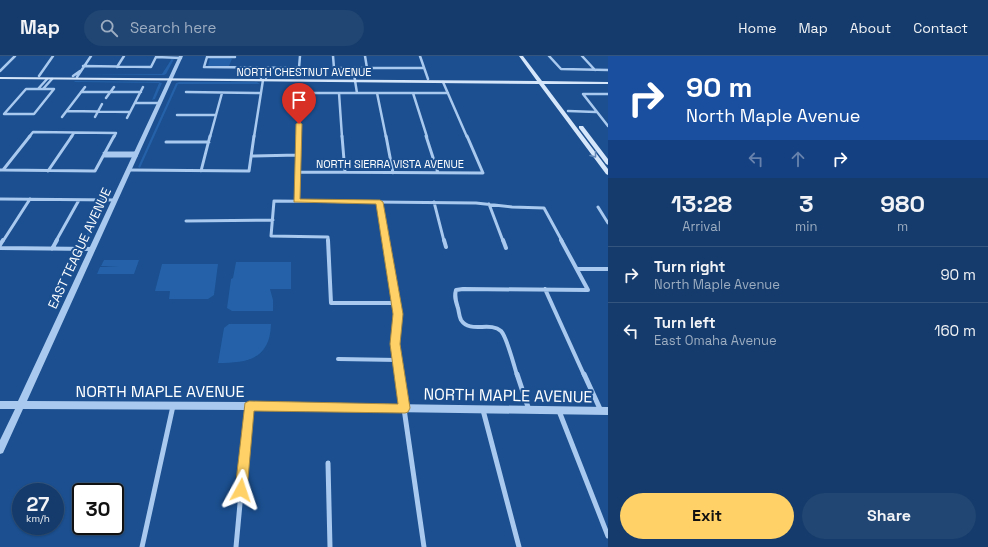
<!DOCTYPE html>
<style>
:root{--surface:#143b6b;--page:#214673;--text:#f1f3f6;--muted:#9dadc1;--line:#33557e;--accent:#ffd166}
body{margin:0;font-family:"Space Grotesk",sans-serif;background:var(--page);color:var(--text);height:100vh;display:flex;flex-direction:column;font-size:15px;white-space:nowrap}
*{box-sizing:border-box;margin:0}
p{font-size:13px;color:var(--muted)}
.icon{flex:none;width:22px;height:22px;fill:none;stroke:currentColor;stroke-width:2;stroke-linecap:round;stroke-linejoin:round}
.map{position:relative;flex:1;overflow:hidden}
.panel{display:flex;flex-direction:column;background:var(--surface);width:380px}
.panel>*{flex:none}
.guide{background:#1a4fa0;color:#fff;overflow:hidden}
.speed{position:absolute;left:12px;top:427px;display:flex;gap:8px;font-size:20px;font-weight:700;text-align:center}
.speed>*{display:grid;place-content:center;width:52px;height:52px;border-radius:50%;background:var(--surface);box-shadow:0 1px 3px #0004,0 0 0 1px var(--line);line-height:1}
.speed small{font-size:10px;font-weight:400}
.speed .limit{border:2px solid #111;border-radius:6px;background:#fff;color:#111}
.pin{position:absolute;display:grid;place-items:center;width:34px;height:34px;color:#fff;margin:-41px -17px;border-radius:50% 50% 50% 0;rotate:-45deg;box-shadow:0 0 4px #0007}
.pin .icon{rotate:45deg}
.me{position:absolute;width:44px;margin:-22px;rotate:5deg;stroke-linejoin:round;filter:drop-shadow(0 0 3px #0008)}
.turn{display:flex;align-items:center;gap:14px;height:84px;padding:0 12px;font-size:18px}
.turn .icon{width:52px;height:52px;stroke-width:2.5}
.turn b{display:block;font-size:28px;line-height:34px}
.lanes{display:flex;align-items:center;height:38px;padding:0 12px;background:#0003;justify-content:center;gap:20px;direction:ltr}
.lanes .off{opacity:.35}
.eta{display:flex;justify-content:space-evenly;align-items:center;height:68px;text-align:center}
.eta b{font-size:24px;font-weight:800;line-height:28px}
.button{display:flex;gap:8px;margin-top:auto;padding:8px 12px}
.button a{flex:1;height:46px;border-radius:24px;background:var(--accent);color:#111;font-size:16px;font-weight:800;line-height:46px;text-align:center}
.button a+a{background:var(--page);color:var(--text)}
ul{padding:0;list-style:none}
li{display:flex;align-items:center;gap:12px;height:56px;padding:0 12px;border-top:1px solid var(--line)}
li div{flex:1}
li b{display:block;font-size:15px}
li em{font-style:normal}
header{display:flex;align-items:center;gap:24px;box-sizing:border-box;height:56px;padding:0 20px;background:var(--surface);border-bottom:1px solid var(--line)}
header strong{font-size:19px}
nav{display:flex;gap:22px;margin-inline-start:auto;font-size:14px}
.search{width:280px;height:36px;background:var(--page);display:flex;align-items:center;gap:10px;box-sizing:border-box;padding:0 14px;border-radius:22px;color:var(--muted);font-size:15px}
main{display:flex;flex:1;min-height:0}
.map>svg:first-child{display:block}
</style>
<header>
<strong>Map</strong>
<div class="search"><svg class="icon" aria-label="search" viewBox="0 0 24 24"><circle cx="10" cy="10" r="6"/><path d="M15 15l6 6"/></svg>Search here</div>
<nav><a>Home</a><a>Map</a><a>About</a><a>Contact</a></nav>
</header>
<main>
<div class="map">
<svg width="608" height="491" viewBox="0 0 608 491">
<rect width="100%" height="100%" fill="#1b4f8f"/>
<!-- green -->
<path fill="#2461a8" d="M170,2l4,1 -8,15 -2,1h-83l81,-1 9,-14z
M210,2h20l2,1 -3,7h-21z
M75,25l84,1 3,1 -7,16 -3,1 7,-17 -85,-1z
M179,26h78l3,2h-82l-38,84 -2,-1 38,-84z
M102,147l3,2 -19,39 -5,2z
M104,204h35l-5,14h-37l3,-7h19l-18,-1z
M236,206h55v27h-21l3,11v11h-41l-5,-3 4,-29 2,-1z
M162,208h56l-4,31 -6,4h-39l1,-8h-15z
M229,268h42c-1,35 -23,39 -53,39l6,-35z"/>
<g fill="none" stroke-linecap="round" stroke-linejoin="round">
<!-- minor-far3 -->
<path stroke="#a9c9ee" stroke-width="2.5" d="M333,0l1,12h90
M365,0l2,12
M420,0l8,23
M549,0l12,13 47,1
M582,0l13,14
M235,1h-28l-3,10 95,1 1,-12
M83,10l68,1 5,-10 25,1
M117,11l7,-11
M353,12l4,25
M0,15l15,-15
M39,20l14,-20
M73,20l7,-5
M77,21l14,-21
M261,22l1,-10
M266,22l1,-10
M443,26l24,55
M26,33h28l-20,25h-30z
M38,33l9,-10
M43,33l9,-10
M81,36h60
M186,36l75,1
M339,37l3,44
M377,37l9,44
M413,37l14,44
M608,38h-25l25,32
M106,42l8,-11
M135,47h25
M67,55l63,1
M568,55l28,1
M177,59h39
M62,61l23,-30
M95,61l7,-13
M127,62l16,-31
M29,81l4,-5 83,1 -2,4
M71,81l3,-4
M210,81l12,-44
M254,81l9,-57
M299,81l1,-44h148"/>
<!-- minor-far2 -->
<path stroke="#a9c9ee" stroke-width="3" d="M342,80l3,36
M386,80l7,37
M426,80l12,37
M166,86h43
M104,97h33
M103,100h33
M252,100l46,-1
M0,114h3
M3,114l92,1 19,-35
M3,114l27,-34
M129,114l120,1 5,-35
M48,115l24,-35
M201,115l9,-35
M297,116l186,1 -16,-37
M0,143l115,1
M297,145l2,-65
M380,146l7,39
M434,146l10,39
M489,148l14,37
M598,151l10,16
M186,165l87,-1
M3,185l27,-42
M56,185l23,-41
M328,185v-4l-57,-1 3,-35 202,2 36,4 32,1 18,33"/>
<!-- minor-far1 -->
<path stroke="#a9c9ee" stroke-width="4" d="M328,184l3,63h66
M386,184l11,63 1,11 -3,30 4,31
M444,184l2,7
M503,184l3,8
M0,189l3,-5
M0,192l92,1
M52,193l5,-9
M577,213h31
M545,233l39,86
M338,303l60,1
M517,319c-3,-9 -10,-38 -16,-44 -11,-10 -31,3 -40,-11 -2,-4 -2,-8 -3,-12 -2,-6 -4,-11 -2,-18l7,-1 125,1 -27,-50"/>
<!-- minor -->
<path stroke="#a9c9ee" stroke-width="5" d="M399,318l25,173
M517,318l12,36
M584,318l17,37
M483,354l36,137
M559,355l49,125
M328,407l2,84
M142,491l31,-141
M236,491l13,-141"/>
<!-- tertiary -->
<path fill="#a9c9ee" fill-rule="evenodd" d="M179,0h4l-156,345 222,1 359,5v8l-359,-5 -226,-1 -20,44 -3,1v-14l15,-31h-15v-8h18z"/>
<!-- secondary -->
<path fill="#d6e6fa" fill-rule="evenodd" d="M519,0h4l19,25 66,1v2h-64l64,85v6l-2,-1 -67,-90 -539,-5v-2l537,4z
M579,70h4l25,33v6l-2,-1 -27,-36z"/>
</g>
<!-- one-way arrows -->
<defs><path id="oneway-chevron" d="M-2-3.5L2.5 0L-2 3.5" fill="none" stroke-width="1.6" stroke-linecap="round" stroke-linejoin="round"/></defs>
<use stroke="#668bba" href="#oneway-chevron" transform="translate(594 99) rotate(53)"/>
<!-- route -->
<path fill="#ffd166" stroke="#a68842" d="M299,66l3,2 -2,75 80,1 3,2 20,112 -3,30 10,64 -2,4 -3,1 -151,-2 -7,79 -1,4 -5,2 -4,-2 -2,-4 10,-87 4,-2 149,3 -8,-60 3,-30 -17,-110 -82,-2 2,-78z"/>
<g text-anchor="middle" stroke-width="4" stroke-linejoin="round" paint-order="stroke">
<!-- far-street labels -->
<g font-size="11" fill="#fff" stroke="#1b4f8f">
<text x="304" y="20">NORTH CHESTNUT AVENUE</text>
<text x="390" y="112">NORTH SIERRA VISTA AVENUE</text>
</g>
<!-- street labels -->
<g font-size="13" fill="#fff" stroke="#1b4f8f">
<text transform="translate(79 192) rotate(-65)" y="5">EAST TEAGUE AVENUE</text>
</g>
<!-- near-street labels -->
<g font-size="16" fill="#fff" stroke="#1b4f8f">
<text x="160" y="341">NORTH MAPLE AVENUE</text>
<text transform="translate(508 339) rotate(1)" y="6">NORTH MAPLE AVENUE</text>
</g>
</g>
</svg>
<div class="speed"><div>27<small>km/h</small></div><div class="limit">30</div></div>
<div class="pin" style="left:299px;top:68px;background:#d93025"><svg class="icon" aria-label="arrive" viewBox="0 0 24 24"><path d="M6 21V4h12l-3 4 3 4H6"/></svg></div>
<svg class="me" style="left:241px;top:434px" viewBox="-20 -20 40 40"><path d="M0-17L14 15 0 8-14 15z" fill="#ffd166" stroke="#fff" stroke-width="4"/></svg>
</div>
<section class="panel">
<div class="guide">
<div class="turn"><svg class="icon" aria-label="right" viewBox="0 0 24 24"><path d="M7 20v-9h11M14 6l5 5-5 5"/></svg><div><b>90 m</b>North Maple Avenue</div></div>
<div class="lanes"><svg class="icon off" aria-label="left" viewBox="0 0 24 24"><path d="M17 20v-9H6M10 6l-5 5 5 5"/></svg><svg class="icon off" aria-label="ahead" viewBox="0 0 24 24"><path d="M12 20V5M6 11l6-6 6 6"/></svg><svg class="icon" aria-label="right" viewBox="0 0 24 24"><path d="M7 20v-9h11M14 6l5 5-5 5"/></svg></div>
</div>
<div class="eta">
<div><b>13:28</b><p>Arrival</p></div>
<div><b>3</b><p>min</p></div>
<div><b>980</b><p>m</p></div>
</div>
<ul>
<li><svg class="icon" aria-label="right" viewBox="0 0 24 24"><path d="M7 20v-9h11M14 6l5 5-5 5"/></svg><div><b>Turn right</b><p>North Maple Avenue</p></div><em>90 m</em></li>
<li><svg class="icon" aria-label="left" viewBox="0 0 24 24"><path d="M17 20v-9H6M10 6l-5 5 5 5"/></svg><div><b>Turn left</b><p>East Omaha Avenue</p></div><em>160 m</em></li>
</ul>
<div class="button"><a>Exit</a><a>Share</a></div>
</section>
</main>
